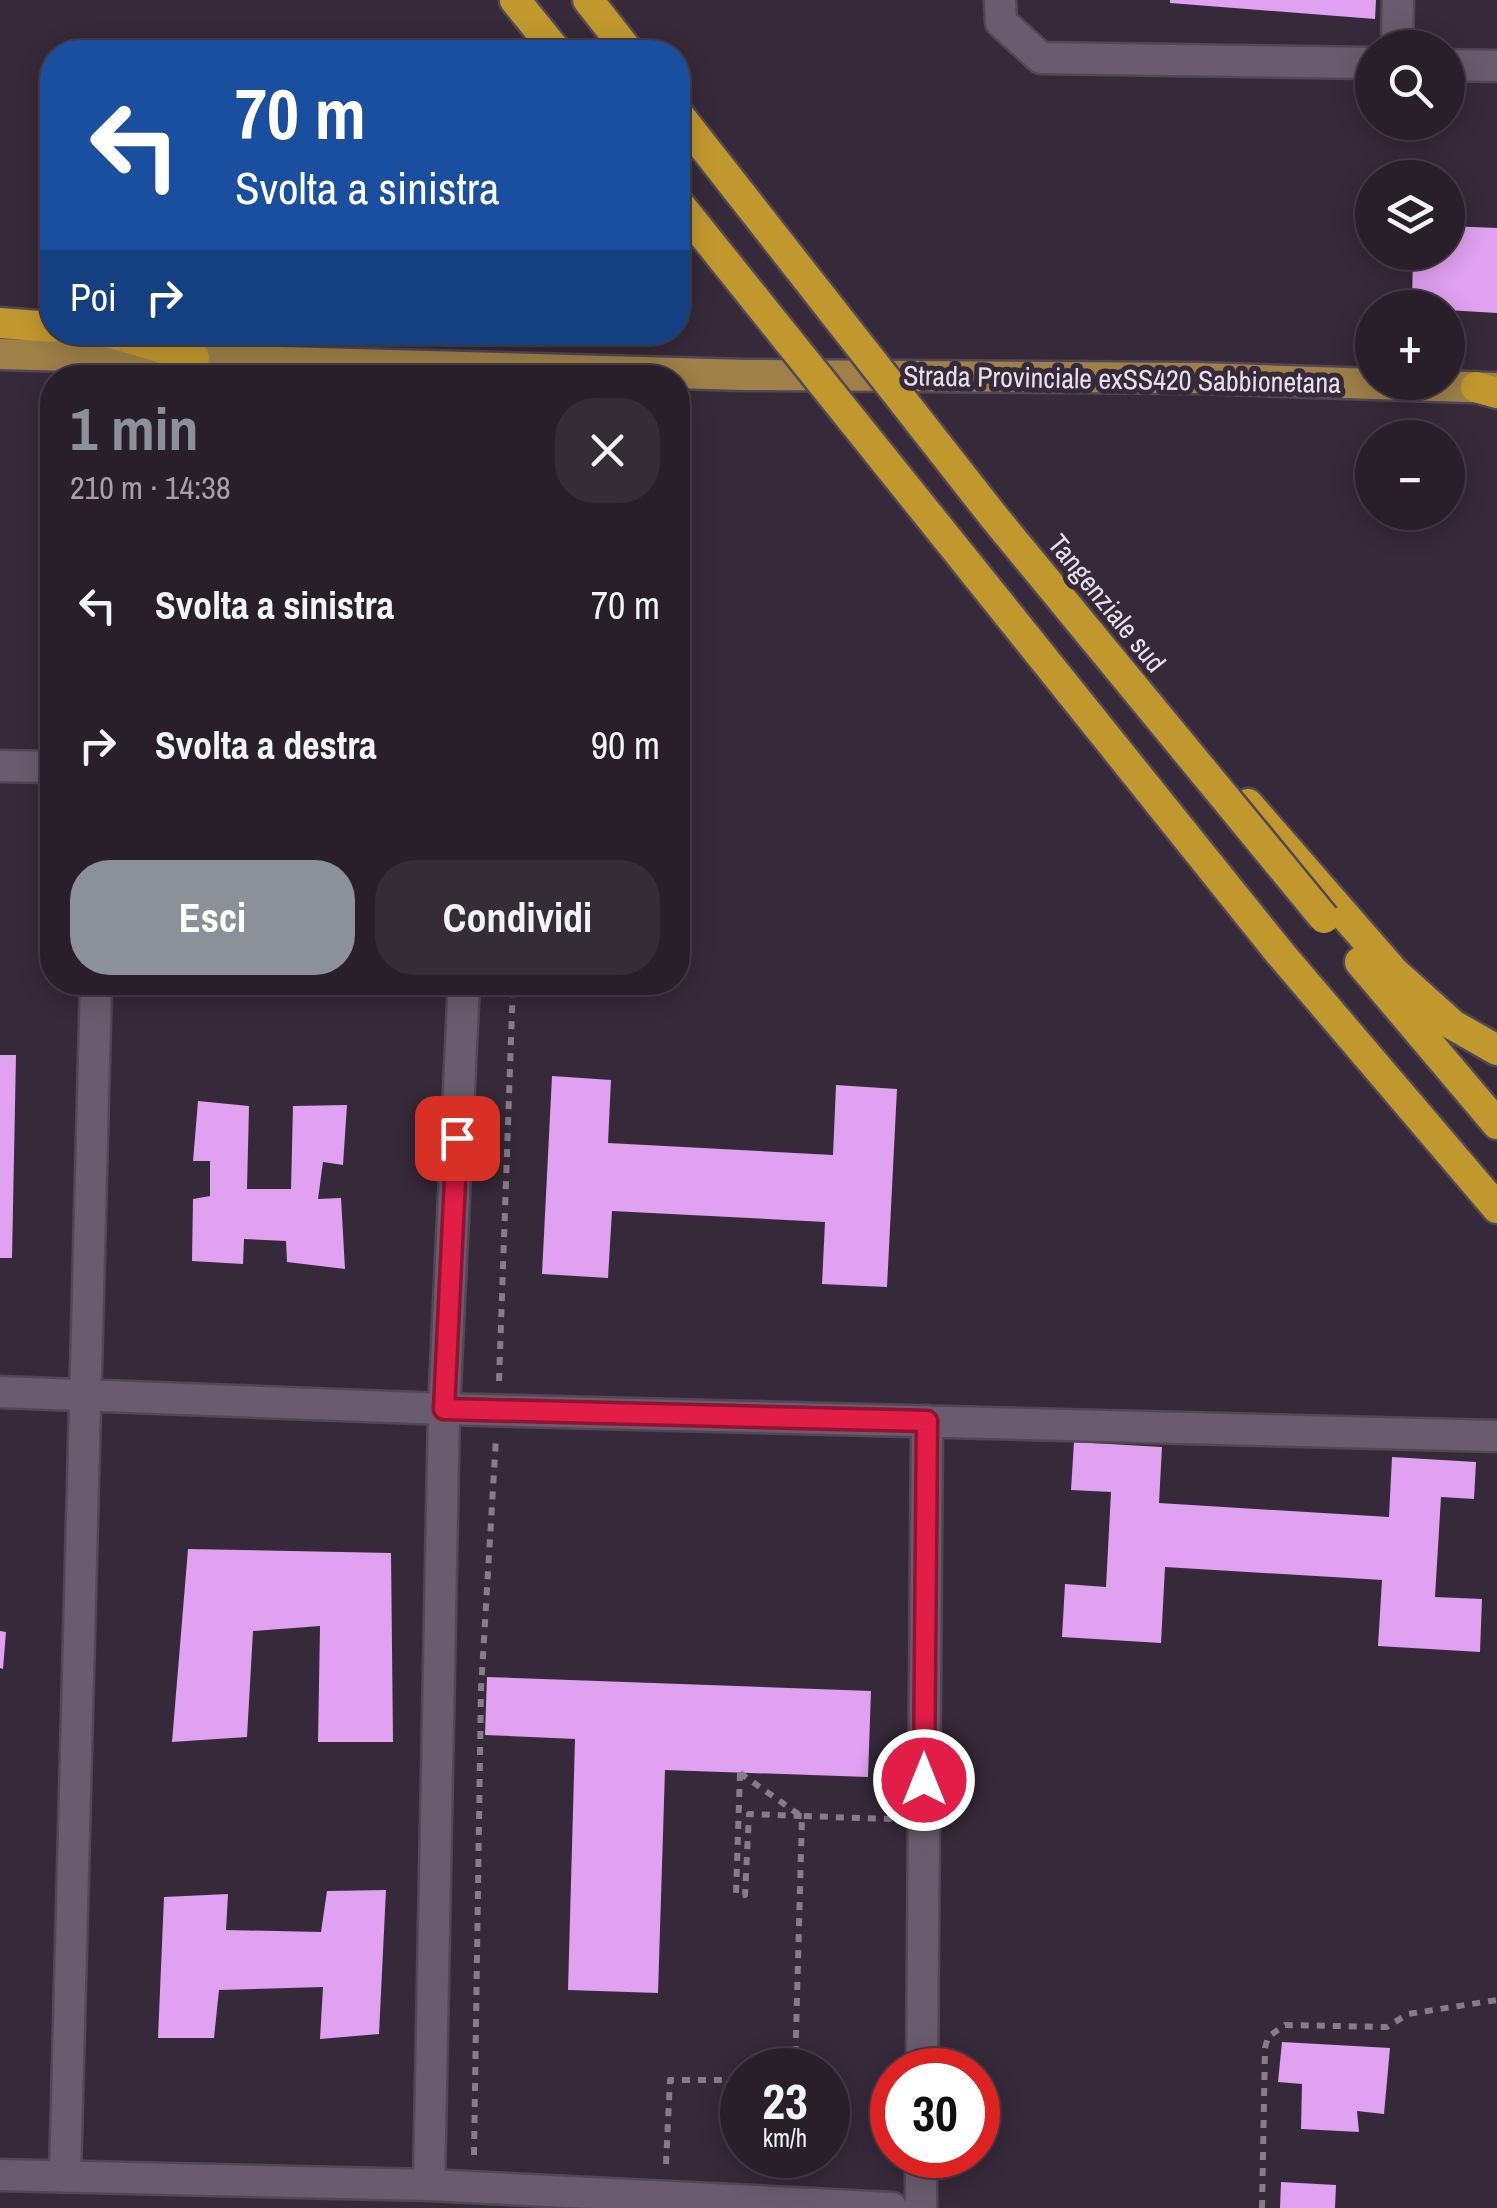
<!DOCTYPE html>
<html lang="it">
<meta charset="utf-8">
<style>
:root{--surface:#281f2b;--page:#342c37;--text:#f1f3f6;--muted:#a5a2a9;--line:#443d47;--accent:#8c9099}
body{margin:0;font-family:"Archivo Narrow",sans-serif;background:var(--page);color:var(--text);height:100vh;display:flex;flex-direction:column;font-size:38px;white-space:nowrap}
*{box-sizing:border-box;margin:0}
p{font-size:32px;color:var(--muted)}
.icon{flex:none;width:55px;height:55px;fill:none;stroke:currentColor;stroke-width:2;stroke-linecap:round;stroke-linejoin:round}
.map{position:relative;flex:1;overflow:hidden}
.side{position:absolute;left:40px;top:365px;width:650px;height:630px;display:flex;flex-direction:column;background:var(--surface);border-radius:40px;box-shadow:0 5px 25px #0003,0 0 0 2px var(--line)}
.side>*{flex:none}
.top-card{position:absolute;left:40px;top:40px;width:650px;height:305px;border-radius:40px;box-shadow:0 5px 25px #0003,0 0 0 2px var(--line);background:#1a4fa0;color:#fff;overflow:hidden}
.controls{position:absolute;left:1355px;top:30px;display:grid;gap:20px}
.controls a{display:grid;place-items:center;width:110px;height:110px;border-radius:50%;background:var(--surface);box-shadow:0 5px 25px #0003,0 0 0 2px var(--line);font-size:50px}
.speed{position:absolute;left:720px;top:2048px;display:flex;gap:20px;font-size:50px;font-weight:700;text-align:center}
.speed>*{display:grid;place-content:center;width:130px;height:130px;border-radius:50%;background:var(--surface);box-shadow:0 5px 25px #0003,0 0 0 2px var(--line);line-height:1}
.speed small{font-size:25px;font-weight:400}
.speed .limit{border:15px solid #d22;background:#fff;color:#111}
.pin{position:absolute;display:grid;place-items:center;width:85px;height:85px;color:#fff;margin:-42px;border-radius:20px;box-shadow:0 5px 15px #0006}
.me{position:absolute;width:110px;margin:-55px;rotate:0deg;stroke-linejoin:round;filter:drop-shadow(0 0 8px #0008)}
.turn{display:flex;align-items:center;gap:35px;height:210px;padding:0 30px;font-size:45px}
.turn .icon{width:130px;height:130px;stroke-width:2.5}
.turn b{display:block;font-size:70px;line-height:85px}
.then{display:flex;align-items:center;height:95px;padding:0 30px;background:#0003;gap:20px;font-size:38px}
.round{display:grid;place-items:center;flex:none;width:105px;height:105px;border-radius:40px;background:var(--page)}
.head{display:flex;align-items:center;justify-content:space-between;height:170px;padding:0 30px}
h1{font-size:60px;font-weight:700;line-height:75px;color:var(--accent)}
.cta{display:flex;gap:20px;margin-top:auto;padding:20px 30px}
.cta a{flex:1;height:115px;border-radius:40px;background:var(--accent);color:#fff;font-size:40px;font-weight:700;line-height:115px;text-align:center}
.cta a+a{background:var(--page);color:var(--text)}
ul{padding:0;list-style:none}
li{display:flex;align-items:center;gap:30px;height:140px;padding:0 30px}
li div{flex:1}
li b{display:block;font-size:38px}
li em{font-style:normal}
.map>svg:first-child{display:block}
</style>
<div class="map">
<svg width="1497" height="2208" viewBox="0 0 1497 2208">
<rect width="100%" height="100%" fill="#362939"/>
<!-- building -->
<path fill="#dfa1f0" d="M1170,0h206l-1,19 -205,-16z
M1448,226l49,2v85l-85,-5 1,-56h35z
M0,1055h16l-4,203h-12z
M552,1076l59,4 -3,63 225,12 3,-70 61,4 -10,198 -65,-3 3,-62 -213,-11 -4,67 -66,-4z
M198,1101l51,5 -2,83h44l2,-83 54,-1 -4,60 -20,-3 -5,37 23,-1 4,71 -58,-7 -1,-21 -42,-2 -1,25 -51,-3 1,-62 17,-3v-35h-17z
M1074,1442l88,5 -3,56 230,14 3,-60 84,5 -2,37 -33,-2 -6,100 47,2 -2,53 -102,-6 4,-66 -217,-13 -4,76 -99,-6 3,-53 41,3 5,-95 -40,-2z
M188,1549l203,4 2,189h-75l2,-116 -67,5 -6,106 -75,5z
M0,1631l6,1 -3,37 -3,-1z
M487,1677l384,14 -3,86 -203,-7 -7,223 -90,-3 7,-251 -90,-4z
M386,1890l-7,144 -59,5 3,-52 -104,3 -5,48h-56l6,-141 64,-3 -2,36 95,2 6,-41z
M1282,2042l108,6 -6,66 -27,-3 2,21 -58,-3 1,-45 -24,-2z
M1281,2182l55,3 -1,23h-55z"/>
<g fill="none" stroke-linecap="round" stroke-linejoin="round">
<defs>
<path id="minor" d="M1000,0l1,22 40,36 331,5
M1397,48l1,-48
M1448,65l49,1
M0,766l52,1
M0,1392l444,17 1053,27
M922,2070l5,-649
M0,2175l429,10 463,23
M65,2177l31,-1195
M429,2185l15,-776 20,-427
M921,2208v-53"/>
<path id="major" d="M0,354l746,21 452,3 299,10"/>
<path id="highway" d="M515,0l42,52
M588,0l41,52
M0,323l52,4
M108,332l86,25
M1476,387l21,6
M1248,804l147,169 58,52 44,25
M1279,952l218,256
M1360,962l137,162"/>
</defs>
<!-- minor casing -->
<use href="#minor" stroke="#524755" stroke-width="35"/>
<!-- major casing -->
<use href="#major" stroke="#524755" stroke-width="35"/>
<!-- highway casing -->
<use href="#highway" stroke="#524755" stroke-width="35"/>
<!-- path -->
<path stroke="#877c8a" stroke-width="6" stroke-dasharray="8 8" stroke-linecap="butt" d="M499,1381l14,-399
M740,1773l-4,121 9,1 4,-81 53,2
M740,1773l61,43
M795,2070l7,-254 90,3
M474,2155l7,-466 15,-251
M666,2164l4,-84h72
M1262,2208l3,-160 3,-11 17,-12 102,2 21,-13 89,-14"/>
<!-- minor -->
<use href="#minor" stroke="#6a5c6e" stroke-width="30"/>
<!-- major -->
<use href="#major" stroke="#9e8048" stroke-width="30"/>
<!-- highway -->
<use href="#highway" stroke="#c0982e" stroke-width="30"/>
<defs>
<path id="highway-bridge" d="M678,114l316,403 330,401
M678,203l601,749"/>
</defs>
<!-- highway-bridge casing -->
<use href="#highway-bridge" stroke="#524755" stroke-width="35" stroke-linecap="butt"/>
<!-- highway-bridge -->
<use href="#highway-bridge" stroke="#c0982e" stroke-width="30"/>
</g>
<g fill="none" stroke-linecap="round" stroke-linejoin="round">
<defs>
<path id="route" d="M457,1138l-13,271 483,12 -3,359"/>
</defs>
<!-- route casing -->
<use href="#route" stroke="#92132f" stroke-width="25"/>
<!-- route -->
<use href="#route" stroke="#e11d48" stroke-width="18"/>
</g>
<g text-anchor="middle" stroke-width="10" stroke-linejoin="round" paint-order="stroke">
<!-- street labels -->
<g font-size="28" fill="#e7dfea" stroke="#362939">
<text transform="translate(1122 379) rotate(1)" y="10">Strada Provinciale exSS420 Sabbionetana</text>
<text transform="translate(1107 603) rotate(51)" y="10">Tangenziale sud</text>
</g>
</g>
</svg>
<div class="controls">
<a><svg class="icon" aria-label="search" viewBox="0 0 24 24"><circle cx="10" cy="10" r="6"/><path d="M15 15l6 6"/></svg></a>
<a><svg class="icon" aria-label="layers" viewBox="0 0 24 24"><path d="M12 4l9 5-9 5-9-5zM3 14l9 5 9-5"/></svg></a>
<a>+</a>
<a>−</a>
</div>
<div class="speed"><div>23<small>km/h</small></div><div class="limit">30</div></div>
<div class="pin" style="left:457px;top:1138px;background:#d93025"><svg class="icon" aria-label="arrive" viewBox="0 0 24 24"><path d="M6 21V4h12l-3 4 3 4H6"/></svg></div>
<svg class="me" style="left:924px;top:1780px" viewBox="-20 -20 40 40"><circle r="17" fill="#e11d48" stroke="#fff" stroke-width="3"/><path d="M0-11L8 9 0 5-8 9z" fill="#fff"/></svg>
<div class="top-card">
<div class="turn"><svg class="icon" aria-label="left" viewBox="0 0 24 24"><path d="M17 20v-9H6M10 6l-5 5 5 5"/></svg><div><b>70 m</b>Svolta a sinistra</div></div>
<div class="then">Poi<svg class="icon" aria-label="right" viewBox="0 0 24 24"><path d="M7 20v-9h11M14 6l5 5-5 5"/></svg></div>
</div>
<section class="side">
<div class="head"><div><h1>1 min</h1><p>210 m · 14:38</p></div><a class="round"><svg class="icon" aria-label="close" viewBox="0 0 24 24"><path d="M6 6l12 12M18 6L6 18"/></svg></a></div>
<ul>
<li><svg class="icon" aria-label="left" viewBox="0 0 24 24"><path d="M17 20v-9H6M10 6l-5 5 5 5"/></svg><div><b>Svolta a sinistra</b></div><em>70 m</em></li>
<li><svg class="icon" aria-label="right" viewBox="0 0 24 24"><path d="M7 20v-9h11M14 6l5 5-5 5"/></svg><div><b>Svolta a destra</b></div><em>90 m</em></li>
</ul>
<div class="cta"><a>Esci</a><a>Condividi</a></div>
</section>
</div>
